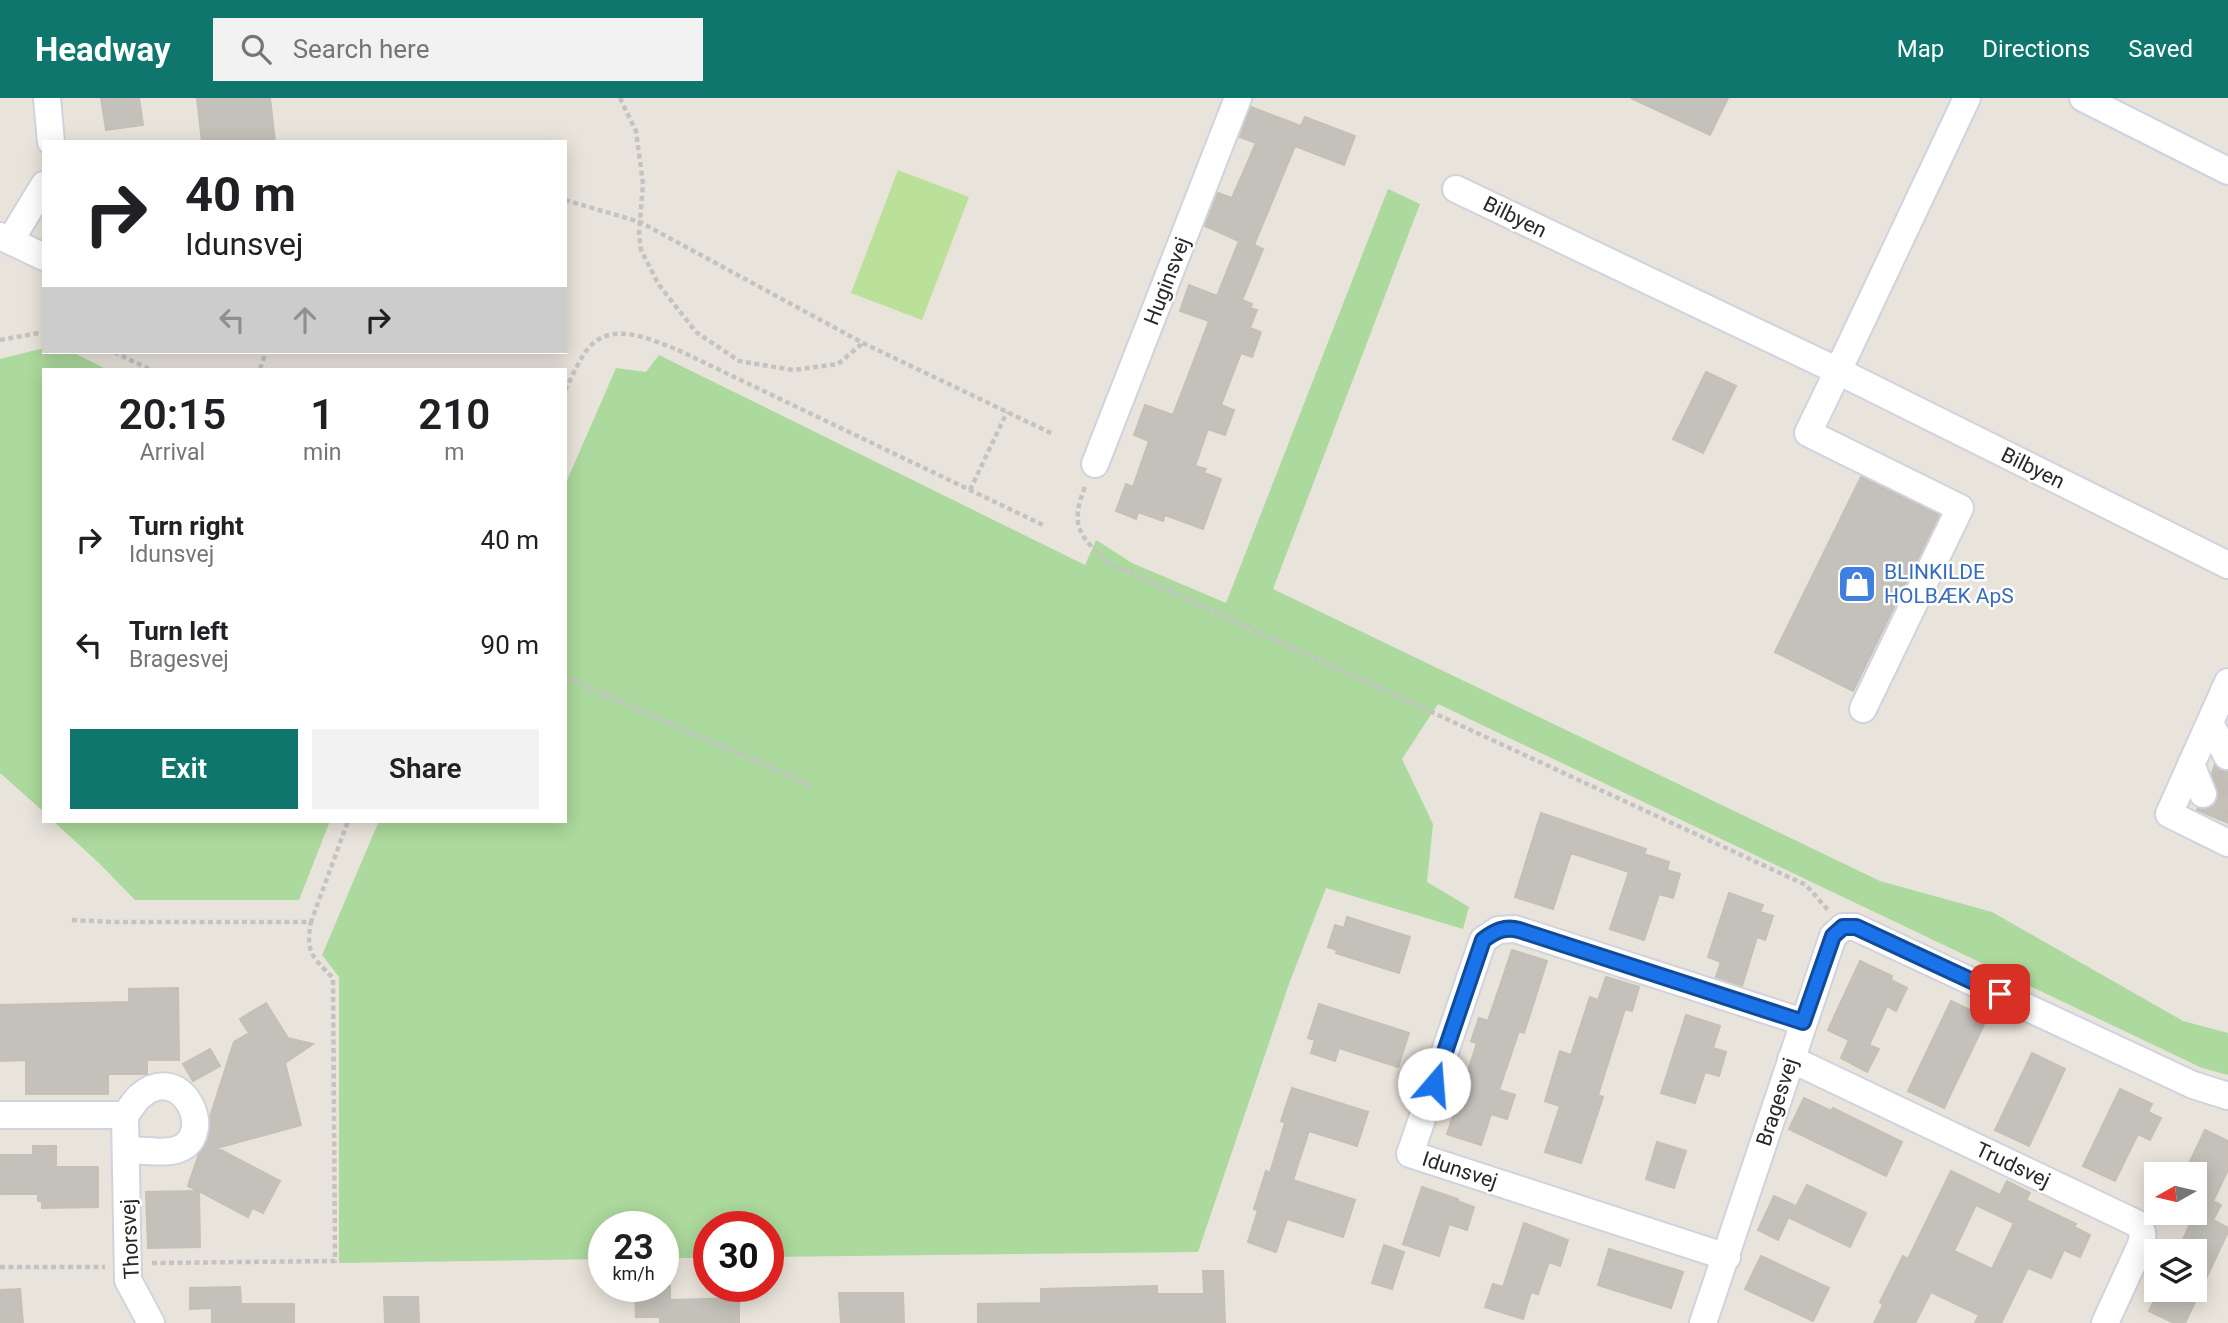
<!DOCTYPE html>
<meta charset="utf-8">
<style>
:root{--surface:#fff;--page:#f2f2f2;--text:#202124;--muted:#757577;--accent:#0f766e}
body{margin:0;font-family:Roboto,sans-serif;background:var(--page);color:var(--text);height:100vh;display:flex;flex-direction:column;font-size:26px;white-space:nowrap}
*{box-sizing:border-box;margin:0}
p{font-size:23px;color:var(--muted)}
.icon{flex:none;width:38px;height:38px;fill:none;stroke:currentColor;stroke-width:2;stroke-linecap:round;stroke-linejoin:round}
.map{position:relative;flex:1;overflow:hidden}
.details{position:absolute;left:42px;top:270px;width:525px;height:455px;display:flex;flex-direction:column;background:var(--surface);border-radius:0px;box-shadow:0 4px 18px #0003}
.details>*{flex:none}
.top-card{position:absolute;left:42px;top:42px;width:525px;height:214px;border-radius:0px;box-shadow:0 4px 18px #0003;background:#fff;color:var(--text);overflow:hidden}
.needle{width:46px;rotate:262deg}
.controls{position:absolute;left:2144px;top:1064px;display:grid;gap:14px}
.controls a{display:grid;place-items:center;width:63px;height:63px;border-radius:0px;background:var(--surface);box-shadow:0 4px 18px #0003;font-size:35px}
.speed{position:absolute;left:588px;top:1113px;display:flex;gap:14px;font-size:35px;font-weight:700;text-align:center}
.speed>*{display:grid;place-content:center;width:91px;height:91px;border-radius:50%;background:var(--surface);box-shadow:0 4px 18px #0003;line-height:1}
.speed small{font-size:18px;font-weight:400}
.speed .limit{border:10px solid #d22;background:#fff;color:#111}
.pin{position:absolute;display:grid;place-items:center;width:60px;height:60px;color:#fff;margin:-30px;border-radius:14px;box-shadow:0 4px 10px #0006}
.me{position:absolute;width:77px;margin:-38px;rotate:18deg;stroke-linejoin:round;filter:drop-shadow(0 0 5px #0008)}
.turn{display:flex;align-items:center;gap:24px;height:147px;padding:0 28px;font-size:32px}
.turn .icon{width:91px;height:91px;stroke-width:2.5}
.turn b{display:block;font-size:49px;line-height:60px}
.lanes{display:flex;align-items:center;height:66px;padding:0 28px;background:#0003;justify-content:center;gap:35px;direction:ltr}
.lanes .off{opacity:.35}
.eta{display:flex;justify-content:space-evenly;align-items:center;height:119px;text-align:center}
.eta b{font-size:42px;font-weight:600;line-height:49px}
.cta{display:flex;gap:14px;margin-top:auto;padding:14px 28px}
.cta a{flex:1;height:80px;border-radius:0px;background:var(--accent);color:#fff;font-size:28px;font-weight:600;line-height:80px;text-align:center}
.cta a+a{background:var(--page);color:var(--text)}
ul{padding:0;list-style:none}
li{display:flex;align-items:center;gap:21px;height:105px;padding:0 28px}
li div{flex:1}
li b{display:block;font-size:26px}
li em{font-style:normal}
header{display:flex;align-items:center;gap:42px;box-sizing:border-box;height:98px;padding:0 35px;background:var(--accent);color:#fff}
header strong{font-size:33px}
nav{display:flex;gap:38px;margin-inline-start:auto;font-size:24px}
.search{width:490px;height:63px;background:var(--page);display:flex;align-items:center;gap:18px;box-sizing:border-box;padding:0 24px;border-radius:0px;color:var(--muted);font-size:26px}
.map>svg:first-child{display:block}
</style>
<header>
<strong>Headway</strong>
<div class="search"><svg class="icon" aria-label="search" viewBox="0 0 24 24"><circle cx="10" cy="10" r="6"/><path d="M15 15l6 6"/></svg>Search here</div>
<nav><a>Map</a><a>Directions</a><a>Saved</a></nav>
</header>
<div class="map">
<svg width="2228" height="1225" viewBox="0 0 2228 1225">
<rect width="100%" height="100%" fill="#e9e4db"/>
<!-- green -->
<path fill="#acd99d" d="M1388,91l32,15 -147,385 607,292 112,31 191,109 45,12v42l-26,-7 -764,-364 -36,55 31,65 -6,58 42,25 -6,22 -137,-41 -37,96 -91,268 -430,5v-30h-59v31h-46v-31h-59v32l-265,4v-286l-17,-22 57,-134h186v-336l51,-117 30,4 13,-17 426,210 11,-25 36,23 94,40z
M44,250v4h28l34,17h-62v443l-44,-39v-414z
M53,723h277l-31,79h-164l-36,-37z"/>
<!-- pitch -->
<path fill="#bbe09a" d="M898,72l71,27 -47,123 -71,-27z"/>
<!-- building -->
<path fill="#c4c1bb" stroke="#c4c0b5" stroke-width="2" fill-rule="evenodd" d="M101,0h38l4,27 -37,5z
M197,0h73l5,44h-73z
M1631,0h97l-18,37z
M1251,9l50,19 4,-9 50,19 -11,29 -49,-19 -41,99 9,4 -21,51 10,4 -2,4 7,2 -7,18 11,4 -9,25 -11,-4 -20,52 13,5 -9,25 -17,-6 -13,37 11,3 -2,4 17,6 -18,50 -38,-14 -2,6 -25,-9 -2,7 -20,-8 10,-27 7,3 16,-46 -15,-6 11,-30 28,10 36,-94 -29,-10 9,-26 28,11 22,-55 -34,-15 13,-33 14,5 24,-55 -16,-6z
M1706,274l30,14 -33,67 -30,-14z
M1861,379l78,38 -86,176 -78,-39z
M2215,667l4,5 9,1v52l-31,-13 1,-2h11l7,-5 2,-6v-9l-6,-15z
M1541,715l105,36 -2,5 25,8 -2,8 13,4 -7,24 -14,-4 -15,46 -34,-11 19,-57 -58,-19 -18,56 -38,-12z
M1729,795l34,12 -3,7 13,4 -8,24 -8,-3 -15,49 -26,-9 5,-15 -13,-5z
M1347,819l63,20 -11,36 -63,-20 1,-3 -9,-3 7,-22 9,3z
M1512,852l35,11 -23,72 -5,-2 -20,59 16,5 -8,24 -16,-5 -10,31 -34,-11 30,-91 -6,-2 8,-23 9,3z
M1860,863l32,15 -1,4 16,8 -11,23 -9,-5 -18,39 10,4 -12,23 -26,-14 8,-18 -21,-10z
M1606,879l33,10 -7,24 -7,-2 -27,86 5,2 -22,66 -36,-11 15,-46 -15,-5 15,-50 11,4 19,-58 8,3z
M178,890l1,72h-32v14h-39v20h-82v-34l-26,1v-56l129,-3v-13z
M1951,903l36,17 -43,90 -36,-17z
M266,905l22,35 25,6 -28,19 16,62 -84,23 63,33 -17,32 -11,-5 -4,9 -49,-26 1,56 -52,1 -2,-56 52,-1 -10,-5 11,-32 10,-17 1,-20 24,-75 15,-9 -9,-14z
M1319,906l90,29 -11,34 -59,-19 -4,13 -24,-8 4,-13 -7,-2z
M1686,917l34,11 -7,22 13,4 -7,24 -14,-4 -10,31 -34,-10z
M210,951l10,17 -27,15 -10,-17z
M2032,955l33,16 -36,77 -34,-16z
M1292,990l76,24 -11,34 -48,-15 -16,49 62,20 -12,37 -56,-18 -11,33 -28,-10 10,-32 -4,-1 12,-38 4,2 15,-50 -4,-2z
M2120,991l32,15 -4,8 13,6 -11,22 -12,-6 -23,47 -32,-15z
M1804,1000l27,13 2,-3 69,34 -16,34 -97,-47z
M2205,1032l23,11v29l-15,31 8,4 -8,15 15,8v4l-43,91h-11l-25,-12 10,-21h35v-39h-16l16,-36v-41h-10z
M1657,1044l29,9 -12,37 -28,-9z
M33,1048h23v21h42v40l-56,1v-7h-4v-7h-38v-39h33z
M1951,1073l49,24 7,-14 23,12 -4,7 50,24 -2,3 16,8 -10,22 -16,-7 -13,28 -23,-10 -27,55h-26l4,-8 -48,-23 -16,31h-41l9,-18 -3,-3 23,-46 5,3zM1976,1107l38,18 -22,46 -38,-18z
M1807,1087l59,28 -16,34 -60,-29z
M1422,1089l36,12 -1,2 17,6 -7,23 -18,-6 -10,32 -36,-12z
M1774,1098l20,9 -16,35 -20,-10z
M1524,1125l44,17 -8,26 -11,-4 -11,32 -7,-2 -8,27 -38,-12 8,-23 10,3z
M1384,1147l20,7 -12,37 -20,-6z
M1609,1151l74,23 -12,36 -73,-23z
M1761,1158l68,32 -16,33 -68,-32z
M1203,1173h20l2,52h-247v-19l63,-1v-14l116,-3v8h47z
M635,1188h35v14l69,-2v25h-79v-6h-24z
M240,1189l1,17h53v19h-82v-15l-22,1v-21z
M20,1191l3,34h-23v-33z
M839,1195h64l1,30h-63z
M384,1199h34l1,26h-34z"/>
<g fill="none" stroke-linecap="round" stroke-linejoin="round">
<!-- minor-tunnel -->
<path stroke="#c2beb7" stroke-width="26" stroke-dasharray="26 13" stroke-linecap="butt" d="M2211,677l17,37"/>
<defs>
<path id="minor" d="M47,0l4,44
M1967,0l-129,273 390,194
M2083,0l145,73
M1456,91l382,182 -30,62 152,75 -97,201
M0,138l44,21
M10,143l34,-56
M1095,366l143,-366
M2228,584l-59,132 59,29
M2210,625l17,33
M2191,666l12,30
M1791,961l347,165c6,8 5,14 2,23l-35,76
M0,1017h125l3,165 23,43
M125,1017c5,-6 9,-13 14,-18 43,-39 80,40 37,53 -14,4 -35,0 -49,0
M1727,1159l-317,-103 73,-214 15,-10 17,-1 288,93
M1703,1225l130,-387 10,-9h12l338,158 35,11"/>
</defs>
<!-- minor casing -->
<use href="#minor" stroke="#d1d2df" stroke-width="30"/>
<!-- path -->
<path stroke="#c3c3c3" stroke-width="4.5" stroke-dasharray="5 3.5" stroke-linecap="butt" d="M620,0l16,33 7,53 -4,49 2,17 18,35 37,47 43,29 54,9 45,-6 25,-21
M565,102l75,22 223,121 190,91
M0,242l44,-8
M114,254l35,17
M260,271l6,-17
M565,292c7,-13 13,-28 21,-39 24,-32 63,-12 92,-1l365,175
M1085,389c-16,39 -5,50 24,76l697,322 22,25
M970,392l37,-78
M565,579l247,109
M72,822l40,2h199l37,-101
M152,1165l183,-2 -2,-283c-20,-21 -28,-25 -22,-56
M0,1169h105"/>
<!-- minor -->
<use href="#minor" stroke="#fff" stroke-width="26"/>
</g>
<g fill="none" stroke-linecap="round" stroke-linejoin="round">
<defs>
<path id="route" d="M1434,986l49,-144c12,-9 22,-14 36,-10l284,92 30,-86 10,-9h13l144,67"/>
</defs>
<!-- route casing -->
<use href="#route" stroke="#114b97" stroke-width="18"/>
<!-- route -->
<use href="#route" stroke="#1a73e8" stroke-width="12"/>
</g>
<!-- icons -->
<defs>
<symbol id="shop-square" viewBox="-11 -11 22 22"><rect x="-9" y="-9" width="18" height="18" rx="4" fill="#3f7fe0" stroke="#fff"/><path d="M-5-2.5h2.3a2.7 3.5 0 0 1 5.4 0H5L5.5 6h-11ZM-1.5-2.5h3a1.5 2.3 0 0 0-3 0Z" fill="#fff"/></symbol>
</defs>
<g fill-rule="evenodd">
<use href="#shop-square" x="1835" y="464" width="44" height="44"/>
</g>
<g text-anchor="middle" stroke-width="5" stroke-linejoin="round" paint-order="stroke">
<!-- street labels -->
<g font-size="21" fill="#282828" stroke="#fff">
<text transform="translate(1515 119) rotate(26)" y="7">Bilbyen</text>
<text transform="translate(1167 183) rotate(-69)" y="7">Huginsvej</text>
<text transform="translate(2033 370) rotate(26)" y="7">Bilbyen</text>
<text transform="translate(1777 1004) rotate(-72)" y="7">Bragesvej</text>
<text transform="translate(2013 1067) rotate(25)" y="7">Trudsvej</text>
<text transform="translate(1460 1072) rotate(18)" y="7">Idunsvej</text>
<text transform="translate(130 1141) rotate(-93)" y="7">Thorsvej</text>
</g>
<!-- shop labels -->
<g font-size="21" fill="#366cbe" stroke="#fff" text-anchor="start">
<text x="1884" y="481">BLINKILDE<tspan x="1884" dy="24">HOLBÆK ApS</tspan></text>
</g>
</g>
</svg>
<div class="controls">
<a><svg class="needle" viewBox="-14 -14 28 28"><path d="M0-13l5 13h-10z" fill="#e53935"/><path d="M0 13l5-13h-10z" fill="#757577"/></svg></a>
<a><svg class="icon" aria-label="layers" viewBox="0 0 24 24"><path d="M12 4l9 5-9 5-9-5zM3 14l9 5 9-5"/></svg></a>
</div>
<div class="speed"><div>23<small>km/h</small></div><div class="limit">30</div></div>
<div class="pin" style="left:2000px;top:896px;background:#d93025"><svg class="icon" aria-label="arrive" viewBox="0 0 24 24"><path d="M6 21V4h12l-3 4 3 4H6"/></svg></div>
<svg class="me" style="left:1434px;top:986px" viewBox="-20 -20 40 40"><circle r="19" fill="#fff"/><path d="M0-13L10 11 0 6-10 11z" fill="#1a73e8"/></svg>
<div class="top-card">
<div class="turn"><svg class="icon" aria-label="right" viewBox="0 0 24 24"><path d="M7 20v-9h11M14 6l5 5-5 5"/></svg><div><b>40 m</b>Idunsvej</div></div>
<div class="lanes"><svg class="icon off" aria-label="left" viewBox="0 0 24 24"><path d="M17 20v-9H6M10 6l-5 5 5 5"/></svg><svg class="icon off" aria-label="ahead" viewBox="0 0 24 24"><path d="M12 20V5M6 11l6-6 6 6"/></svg><svg class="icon" aria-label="right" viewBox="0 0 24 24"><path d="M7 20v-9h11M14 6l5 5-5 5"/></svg></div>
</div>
<section class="details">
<div class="eta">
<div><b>20:15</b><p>Arrival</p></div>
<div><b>1</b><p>min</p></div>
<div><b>210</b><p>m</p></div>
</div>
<ul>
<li><svg class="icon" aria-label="right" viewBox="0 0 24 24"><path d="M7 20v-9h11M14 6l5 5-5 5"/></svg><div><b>Turn right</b><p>Idunsvej</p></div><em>40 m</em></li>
<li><svg class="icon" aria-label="left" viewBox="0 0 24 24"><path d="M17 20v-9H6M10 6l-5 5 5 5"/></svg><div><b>Turn left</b><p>Bragesvej</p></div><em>90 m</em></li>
</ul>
<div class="cta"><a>Exit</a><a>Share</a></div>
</section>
</div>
